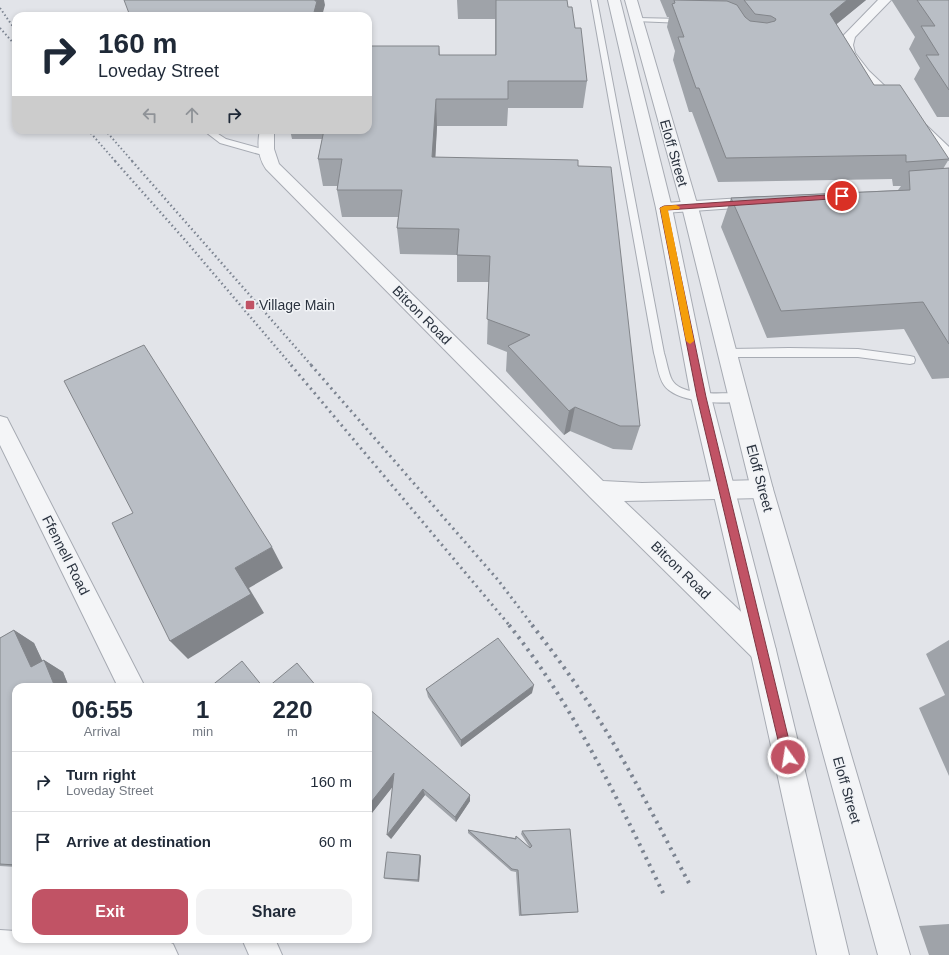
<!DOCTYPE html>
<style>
:root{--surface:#fff;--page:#f2f2f3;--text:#1f2937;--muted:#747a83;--line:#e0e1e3;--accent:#c15365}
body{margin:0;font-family:Arial,sans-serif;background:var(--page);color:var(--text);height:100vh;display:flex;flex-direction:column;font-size:15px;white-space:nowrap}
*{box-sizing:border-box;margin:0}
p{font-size:13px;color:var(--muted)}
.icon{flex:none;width:22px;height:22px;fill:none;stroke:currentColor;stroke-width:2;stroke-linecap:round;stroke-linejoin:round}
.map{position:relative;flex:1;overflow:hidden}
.sheet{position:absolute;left:12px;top:683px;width:360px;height:260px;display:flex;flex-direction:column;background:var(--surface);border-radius:12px;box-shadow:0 2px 6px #0003}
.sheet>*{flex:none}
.guide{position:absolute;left:12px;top:12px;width:360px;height:122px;border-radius:12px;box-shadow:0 2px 6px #0003;background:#fff;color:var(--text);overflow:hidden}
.pin{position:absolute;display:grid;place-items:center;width:34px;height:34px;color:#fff;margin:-17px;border:2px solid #fff;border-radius:50%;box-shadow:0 1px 4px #0007}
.me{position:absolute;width:44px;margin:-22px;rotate:347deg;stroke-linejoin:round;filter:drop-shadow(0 0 3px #0008)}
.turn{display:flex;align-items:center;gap:14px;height:84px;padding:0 20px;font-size:18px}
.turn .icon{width:52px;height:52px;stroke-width:2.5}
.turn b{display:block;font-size:28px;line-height:34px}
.lanes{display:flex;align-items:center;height:38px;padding:0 20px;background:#0003;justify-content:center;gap:20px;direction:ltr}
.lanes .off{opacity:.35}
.eta{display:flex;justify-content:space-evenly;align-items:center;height:68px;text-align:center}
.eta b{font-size:24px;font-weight:700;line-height:28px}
.action{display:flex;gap:8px;margin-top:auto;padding:8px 20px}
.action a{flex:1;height:46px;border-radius:12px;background:var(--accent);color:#fff;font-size:16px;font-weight:700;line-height:46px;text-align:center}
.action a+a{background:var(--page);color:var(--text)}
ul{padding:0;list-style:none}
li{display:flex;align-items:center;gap:12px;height:60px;padding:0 20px;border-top:1px solid var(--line)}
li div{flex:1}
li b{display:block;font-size:15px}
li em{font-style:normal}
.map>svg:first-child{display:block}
</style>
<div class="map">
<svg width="949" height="955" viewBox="0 0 949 955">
<rect width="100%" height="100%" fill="#e2e4e9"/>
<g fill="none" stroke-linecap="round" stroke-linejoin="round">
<defs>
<path id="service" d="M591,0h6l67,353c3,9 4,19 8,27 10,17 49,13 66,13l4,1 2,3 -2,3c-18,6 -67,2 -78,-15 -6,-9 -7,-22 -10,-32z
M637,18l46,1 3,2 -3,2 -48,-2 -1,-1z
M203,130h9l14,9 43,12 1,2 -4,3 -46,-13z
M789,348l69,1 52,7 4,1 1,3 -1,3 -4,1 -52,-7h-131l-4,-1 -1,-3 1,-3 4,-1z"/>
<path id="minor" d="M878,0h13l-36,37 -2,8 2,8 14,18 80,76v13l-5,-2 -85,-81 -18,-23 -2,-9 4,-9z
M260,130h14v19l5,15 324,317 39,2 120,-3 8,2 3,7 -3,7 -8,2 -138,3 148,140 4,9 -4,9 -9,3 -9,-3 -164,-162 -324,-328c-8,-12 -9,-25 -6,-39z
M758,197l6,1 2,4 -2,4 -100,7 -6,-1 -2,-4 2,-4 6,-1z
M0,416l7,2 138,269h-27l-118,-242z
M0,930l16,1v8h146l11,5 5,11h-178z
M242,939h33l7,16h-33z"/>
<path id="tertiary" d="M608,0h12l52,208 39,189 65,253 73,305h-32l-67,-305 -59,-253 -35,-189z
M625,0h12l61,207 75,282 137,466h-32l-127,-466 -69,-282z"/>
</defs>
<!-- service casing -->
<use href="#service" stroke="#a7abb3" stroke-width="2"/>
<!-- minor casing -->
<use href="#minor" stroke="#a7abb3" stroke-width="2"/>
<!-- tertiary casing -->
<use href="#tertiary" stroke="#a7abb3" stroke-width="2"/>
<!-- service -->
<use href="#service" fill="#f4f5f7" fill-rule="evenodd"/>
<!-- minor -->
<use href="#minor" fill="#f4f5f7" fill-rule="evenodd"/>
<!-- tertiary -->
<use href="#tertiary" fill="#f4f5f7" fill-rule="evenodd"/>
<!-- rail-far3 -->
<path stroke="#7c8491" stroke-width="2" stroke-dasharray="1.5 2.5" stroke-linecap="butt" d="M0,8l16,23
M0,28l16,18
M88,130l28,32
M105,130l28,32"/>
<!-- rail-far2 -->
<path stroke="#7c8491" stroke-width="2.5" stroke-dasharray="1.5 3" stroke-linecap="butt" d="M115,161l70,79 107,126
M132,161l180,205"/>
<!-- rail-far1 -->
<path stroke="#7c8491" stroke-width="3" stroke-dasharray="2 4" stroke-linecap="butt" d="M291,365l219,261
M311,365l187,215 35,46"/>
<!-- rail -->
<path stroke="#7c8491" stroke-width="4" stroke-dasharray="2.5 5" stroke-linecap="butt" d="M509,625c65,81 110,177 155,270
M532,625c21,27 41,54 59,82 37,57 67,118 99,178"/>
</g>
<!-- wall -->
<path fill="#9fa3a9" d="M457,0h110l1,7 7,21 12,53 -4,27h-75l-1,18h-70l-2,31 143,9 62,260 -8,24 -19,-1 -43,-18 -6,4 -58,-64 1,-19 -20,-8 2,-62h-32v-27l-57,-1 -3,-26 1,-11h-56l-5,-27v-4h-14l-5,-27 4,-20h-30l-2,-9h78l71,-84 1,9h55v-36h-37z
M660,0h206l-30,24 38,61 75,74 -6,10 6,-1v210l-17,1 -28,-50 -137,9 -46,-111 10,-29 167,-8 3,-4h-8l-1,-7 -174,3 -26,-70h-3l-16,-52 2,-9 -8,-24 2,-10h-2z
M892,0h57v117h-12l-23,-38 6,-11 -11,-19 6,-12 -23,-36z
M14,630l20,13 8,18 2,-1 19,12 6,15h-53v180l-16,-1v-228z
M949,640v136l-30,-68 26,-13 -19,-41z
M426,689l106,4 -71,54 -33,-50z
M368,708l102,93 -14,21 -31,-27 -34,44 1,-52 -24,31z
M468,830l47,8 1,-2 14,12 -9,-14 1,-3 56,81 -59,4 -3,-44 -5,-1 -43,-38z
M421,856l-2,26 -33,-3 -2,-1z
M949,924v31h-20l-10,-29z"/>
<!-- shaded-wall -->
<path fill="#82858a" d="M315,0h9l1,5 -3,11h-9z
M847,0h19l-45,37 9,-23z
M436,99l1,27 -3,58 -2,-27z
M575,407l-5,24 -6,4 5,-24z
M272,547l11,21 -34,20 15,25 -76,46 -18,-18 65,-73z
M14,630l20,13 17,36 -20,-12z
M44,660l19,12 6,15h-14z
M534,685l-2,8 -71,54v-7z
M394,773l4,7 -30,38v-12z
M423,789l2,6 -34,44 -4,-4z
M470,795v6l-14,21 -1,-5z
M420,855l1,1 -2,26 -1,-2z"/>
<!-- building -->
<path fill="#b9bec5" stroke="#82858a" d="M124,0h191v1h2l-4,15h-183z
M496,0h71l1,7h4l3,21h6l6,53h-79v18h-72l-4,58 146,3v6l33,1 29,259h-20l-45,-19 -6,4 -61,-65 22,-11 -43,-16 3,-63 -33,-1 2,-26 -62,-1 5,-38h-65l5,-31h-24l6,-29h44v-84h71v9h57z
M674,0l53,1 10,4 8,12 5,4 17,2 8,-2 1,-2 -5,-3 -16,-2 -11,-14h103l-17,14 44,71h26l49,74 -43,3v-7l-180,3 -27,-70h-3l-18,-51h6l-12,-33 3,-1z
M917,0h32v90l-23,-35h13l-18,-29h14z
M949,168v176l-26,-42 -142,9 -50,-113 179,-8 -1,-19z
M144,345l128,202 -37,21 16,26 -81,47 -58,-118 21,-10 -69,-132z
M14,630l17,37 13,-7 11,27h-39v178l-16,-1v-226z
M498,638l36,47 -73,55 -35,-51z
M242,661l21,26h-53z
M297,663l20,24h-49z
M368,708l102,87 -15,22 -32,-28 -36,46 7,-62 -26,33z
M570,829l8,83 -57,3 -3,-45 -6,-1 -44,-39 48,9v-3l14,12 2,-2 -10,-15z
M387,852l33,3 -2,25 -34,-2z"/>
<!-- route -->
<path fill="#c15365" stroke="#7d3642" d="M842,194l4,2 -1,2 -178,12 39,187 87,360 -1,4 -4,2 -5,-2 -1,-4 -85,-360 -37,-189 4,-2z"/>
<!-- slow -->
<path fill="#f59e0b" d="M676,205l4,2 -1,2 -11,1 26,131 -4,3 -4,-3 -26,-133 4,-2z"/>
<!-- markers -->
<rect fill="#c15365" stroke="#f1f3f6" stroke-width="1.5" x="245" y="300" width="10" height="10" rx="2"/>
<g text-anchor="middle" stroke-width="3" stroke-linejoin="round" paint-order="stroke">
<!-- street labels -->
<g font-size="14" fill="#2b333f" stroke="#f1f3f6">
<text transform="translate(674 153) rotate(74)" y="5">Eloff Street</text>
<text transform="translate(422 315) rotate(45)" y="5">Bitcon Road</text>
<text transform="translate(760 478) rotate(75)" y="5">Eloff Street</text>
<text transform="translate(66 555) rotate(63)" y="5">Ffennell Road</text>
<text transform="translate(681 570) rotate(44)" y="5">Bitcon Road</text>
<text transform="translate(847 790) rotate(74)" y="5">Eloff Street</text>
</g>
<!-- poi labels -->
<g font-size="14" fill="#2b333f" stroke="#f1f3f6" text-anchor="start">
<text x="259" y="310">Village Main</text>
</g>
</g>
</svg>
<div class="pin" style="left:842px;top:196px;background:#d93025"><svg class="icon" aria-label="arrive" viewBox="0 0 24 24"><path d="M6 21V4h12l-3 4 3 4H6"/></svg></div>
<svg class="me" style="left:788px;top:757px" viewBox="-20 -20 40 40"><circle r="17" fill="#c15365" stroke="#fff" stroke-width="3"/><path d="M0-11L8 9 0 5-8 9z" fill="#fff"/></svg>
<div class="guide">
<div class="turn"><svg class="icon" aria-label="right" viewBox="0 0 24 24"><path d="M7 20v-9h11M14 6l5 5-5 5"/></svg><div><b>160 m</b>Loveday Street</div></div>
<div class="lanes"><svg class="icon off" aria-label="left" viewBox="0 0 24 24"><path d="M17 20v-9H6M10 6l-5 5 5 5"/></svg><svg class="icon off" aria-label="ahead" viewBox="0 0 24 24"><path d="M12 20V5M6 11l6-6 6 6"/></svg><svg class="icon" aria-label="right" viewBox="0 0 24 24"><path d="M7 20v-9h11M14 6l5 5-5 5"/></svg></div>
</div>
<section class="sheet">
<div class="eta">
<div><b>06:55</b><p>Arrival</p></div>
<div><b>1</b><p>min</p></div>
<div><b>220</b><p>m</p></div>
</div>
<ul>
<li><svg class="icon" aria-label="right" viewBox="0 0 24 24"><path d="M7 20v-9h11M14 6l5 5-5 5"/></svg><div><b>Turn right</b><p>Loveday Street</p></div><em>160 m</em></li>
<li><svg class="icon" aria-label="arrive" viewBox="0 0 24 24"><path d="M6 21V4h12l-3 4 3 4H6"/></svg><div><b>Arrive at destination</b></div><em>60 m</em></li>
</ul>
<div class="action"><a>Exit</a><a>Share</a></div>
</section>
</div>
